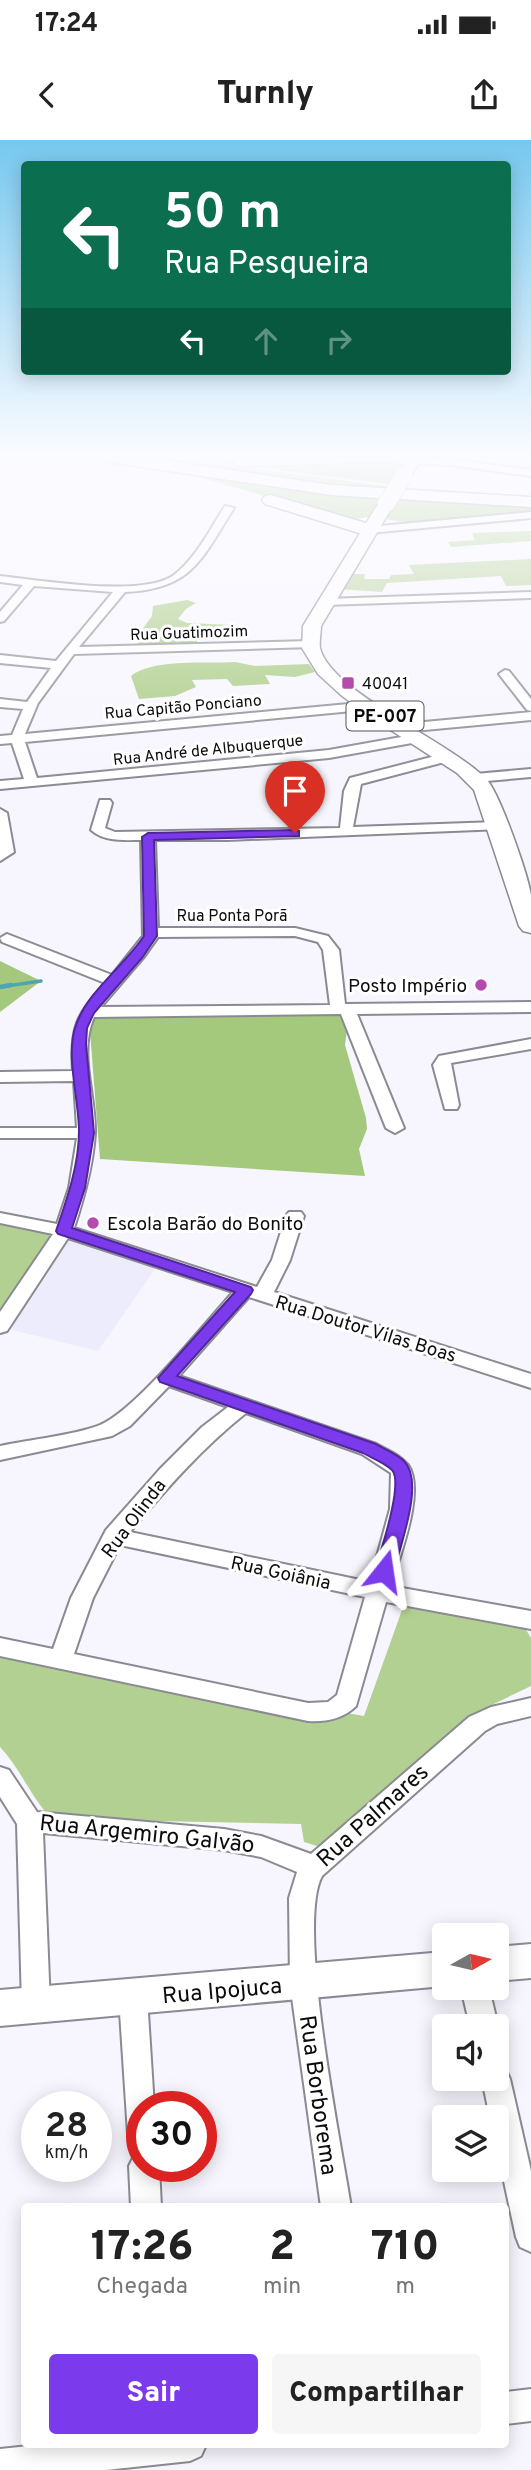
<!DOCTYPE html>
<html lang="pt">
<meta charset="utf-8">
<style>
:root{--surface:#fff;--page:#f6f6f6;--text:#222;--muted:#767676;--accent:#7c3aed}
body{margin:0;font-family:Overpass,sans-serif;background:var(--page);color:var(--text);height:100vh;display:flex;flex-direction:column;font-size:26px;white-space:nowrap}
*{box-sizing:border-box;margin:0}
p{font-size:23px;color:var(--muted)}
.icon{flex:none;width:38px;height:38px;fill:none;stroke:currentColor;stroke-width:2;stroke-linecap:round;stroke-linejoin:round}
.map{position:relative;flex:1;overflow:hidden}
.panel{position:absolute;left:21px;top:2063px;width:488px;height:245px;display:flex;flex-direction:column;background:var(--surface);border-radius:7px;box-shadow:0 4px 18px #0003}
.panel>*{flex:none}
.guide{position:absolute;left:21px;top:21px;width:490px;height:214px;border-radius:7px;box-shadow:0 4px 18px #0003;background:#0b6e4f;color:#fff;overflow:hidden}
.needle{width:46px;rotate:82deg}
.controls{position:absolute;left:432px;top:1783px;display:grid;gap:14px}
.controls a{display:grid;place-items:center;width:77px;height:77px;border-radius:7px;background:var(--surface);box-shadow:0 4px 18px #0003;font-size:35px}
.speed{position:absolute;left:21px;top:1951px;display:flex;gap:14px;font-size:35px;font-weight:700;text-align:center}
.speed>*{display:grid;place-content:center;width:91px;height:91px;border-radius:50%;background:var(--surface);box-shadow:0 4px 18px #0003;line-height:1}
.speed small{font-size:18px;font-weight:400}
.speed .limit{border:10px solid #d22;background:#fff;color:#111}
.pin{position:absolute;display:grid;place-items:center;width:60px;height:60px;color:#fff;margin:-72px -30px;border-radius:50% 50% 50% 0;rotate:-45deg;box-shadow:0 0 7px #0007}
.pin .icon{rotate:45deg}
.me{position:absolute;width:77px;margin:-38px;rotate:15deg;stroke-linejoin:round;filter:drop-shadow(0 0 5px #0008)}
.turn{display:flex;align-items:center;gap:24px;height:147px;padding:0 28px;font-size:32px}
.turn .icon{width:91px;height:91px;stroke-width:2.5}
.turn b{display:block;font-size:49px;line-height:60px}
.lanes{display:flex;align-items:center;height:66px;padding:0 28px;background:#0003;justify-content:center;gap:35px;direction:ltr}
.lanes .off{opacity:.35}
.eta{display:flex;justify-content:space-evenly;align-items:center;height:119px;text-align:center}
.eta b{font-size:42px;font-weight:800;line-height:49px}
.cta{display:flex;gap:14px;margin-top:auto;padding:14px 28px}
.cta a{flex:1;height:80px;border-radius:7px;background:var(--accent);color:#fff;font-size:28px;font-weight:800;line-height:80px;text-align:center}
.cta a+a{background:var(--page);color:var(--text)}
.status{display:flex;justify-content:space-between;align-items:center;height:49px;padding:0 35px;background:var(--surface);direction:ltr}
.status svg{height:19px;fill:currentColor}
header{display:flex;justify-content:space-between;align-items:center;height:91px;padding:0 28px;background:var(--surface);font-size:32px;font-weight:800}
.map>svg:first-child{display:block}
</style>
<div class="status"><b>17:24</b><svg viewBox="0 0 49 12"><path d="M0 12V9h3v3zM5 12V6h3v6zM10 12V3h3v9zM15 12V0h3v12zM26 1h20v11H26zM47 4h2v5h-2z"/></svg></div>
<header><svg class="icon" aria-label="back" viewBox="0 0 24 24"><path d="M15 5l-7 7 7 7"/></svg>Turnly<svg class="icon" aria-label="share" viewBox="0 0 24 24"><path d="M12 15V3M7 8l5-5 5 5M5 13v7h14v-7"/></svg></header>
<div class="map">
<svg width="531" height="2330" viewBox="0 0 531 2330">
<rect width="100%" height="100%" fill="#f7f6fe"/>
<!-- built -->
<path fill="#edecfd" d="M67,1099l90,27 -59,85 -94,-23z"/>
<!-- green -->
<path fill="#b3d093" d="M123,317h42l229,30 -7,8 -224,-30z
M531,391v10l-80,6 -3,-5 27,-2 -3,-7z
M531,419v26l-25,1 -5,-10 -114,7 -5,9 -44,-3 13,-15h14l-1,5h25l2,-4 23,-1 -5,-9z
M0,1082l52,10 1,5 -53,74z
M412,1463l113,25 6,10v48l-58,28 -134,123 -22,9 -13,-4 -3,-18 -249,-5c-21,-21 -31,-50 -52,-72v-106l261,57 103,18 38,-106z"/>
<!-- forest -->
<path fill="#a5c97c" d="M393,319l13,6 -11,20 -197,-25z
M185,333l204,24 -14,19 -19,3 -19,-2z
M396,357l135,6v11c-47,4 -102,17 -148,4z
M187,460l9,3 -10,6 -8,10 9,4 44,2 3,8 -35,3 -2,6h6l-6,3 -54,1 -6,-2 5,-7 -1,-6 11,-15 1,-10z
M235,522l20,4 54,-2 6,8 -20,5 -30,-2 5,9 -37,2 -6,-7 -35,1 4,7 -21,9 -36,3 -8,-23c23,-18 75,-12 104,-14z
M0,821l41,20 -41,31z
M339,872l8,18 -2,15 21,73 1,11 -8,20 6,27 -265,-17 -10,-127 5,-15z"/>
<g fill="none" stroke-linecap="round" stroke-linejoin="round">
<!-- stream-far1 -->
<path stroke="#4fa4b1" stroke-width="3.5" d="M0,847l41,-6"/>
<!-- stream -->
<path stroke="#4fa4b1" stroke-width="4.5" d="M0,847l11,-2"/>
<defs>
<path id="street" d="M413,318l37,1 81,11v6l-81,-11 -40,-2v-4z
M225,366l9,2c-33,52 -42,81 -109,84l-46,55 230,-6 4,2v4l-239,7 -36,49 -13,31 345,-32 6,4 -2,3 -349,33 12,36 292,-28 89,-16 6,4 -1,3 -94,17 -329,31v-8l24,-2 -12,-36 -12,1v-8l12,-1 11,-26 -23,-2v-8l27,3 24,-34 -51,-5v-8l56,6 57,-69 -79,-6 -30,35 -4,1v-10l23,-27 -23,-3v-6c39,4 143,22 174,-1 22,-17 37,-47 51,-69z
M531,372v6l-162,15 -5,-3 5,-3z
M531,452v6l-206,7 -6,-3 6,-3z
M505,530l4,1 22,28v12l-4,-1 -28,-36z
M531,572v8l-128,12 -6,-4 6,-4z
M447,613l5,1v6l-91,24 -8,43 144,-5 7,4 -2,3 -275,11h-72l3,88h137l33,8 11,14 6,54 186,-2v10l-174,2 47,114 -9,5 -9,-5 -45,-114 -247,3c-16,37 2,77 1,116 -2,33 -11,65 -21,95l183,59 15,-27 14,-44 3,-4h12l3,4 -14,44 -16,32 257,82v14l-282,-91 -70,79 197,68c11,6 24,11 32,21 18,26 -9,92 -17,121l140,25v18l-145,-27 -30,104c-13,13 -30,16 -48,15l-308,-65v-18l53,11 18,-51 35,-68 54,-61 42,-42 26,-20 -59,-21 -39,40 -18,10 -112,24v-14c28,-6 75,-11 100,-21 35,-14 105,-102 133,-133l-165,-54 -61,93 -7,2v-21l53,-78 -53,-11v-10l57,11 12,-36 8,-50h-77v-10h77l-3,-47 -74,1v-10l73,-1c-3,-44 3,-55 32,-88l-103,-41 -2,-4 7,-4 5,2 100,39 31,-39 -2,-96c-17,0 -36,2 -50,-10l9,-30h10l2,3 -7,25 10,4 225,-4 4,-37 6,-13zM295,796l23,6 5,8 7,55 -229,2 42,-49 15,-21zM246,1273l116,41 29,19 -1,36 -20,73 -240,-50c36,-43 72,-84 116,-119zM120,1405l245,52 -28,98 -9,7 -20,1 -234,-49 19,-56z
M531,629v8l-56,5 -7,-4 7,-4z
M0,669l7,4 7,39 -14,9z
M531,899v10l-80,14 8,42 -2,4h-12l-12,-44 6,-9z
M531,1558v18l-34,8 -12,7 -163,145c-26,48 19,267 29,331h-30l-31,-224 -1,-85 8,-26 -36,-15 -37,-7 -181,-17 7,172 -4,9 -10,3 -10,-3 -4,-9 -5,-181 -17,-27v-30l9,3 28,42 187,17 37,7 50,18 158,-137 22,-10z
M133,1845l10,3 4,9 7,110h-12v40l-10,-3 -4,-10 -9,-137 4,-9z
M461,1848h28l9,38 -1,2 -27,-2z
M497,1926l9,4 4,9 21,92v81l-11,-5 -4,-10 -19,-88v-31h-7l-8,-39h15z
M142,2013v13h17l2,41h-30l-2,-41 5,-10z
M531,2249v32l-25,3v-32z
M38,2305h168l-5,11 -11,5 -84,9h-106v-21z"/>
<path id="secondary" d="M531,1804v34l-34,3v-34z
M444,1812v34l-444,40v-36z"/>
<path id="primary" d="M409,317h14l-14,22h-10l-3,-3z
M386,359l8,5 -73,122c0,6 -2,15 -1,22 10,44 133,95 167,132 13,14 41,95 44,115 0,12 0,26 0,38l-8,-2 -4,-5 -45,-136 -17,-17 -88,-57 -28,-21 -23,-21 -16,-26 1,-22 75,-122z"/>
<path id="highway" d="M99,317h44l188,28 200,12v10l-200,-12 -223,-33z
M236,317h162l-9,5 -147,4 -6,-1 -3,-4z
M271,355l105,31 2,4 -9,6 -104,-32 -3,-4 3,-4z"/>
</defs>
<!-- street casing -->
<use href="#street" stroke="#8a8a93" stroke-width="4"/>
<!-- secondary casing -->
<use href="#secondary" stroke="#8a8a93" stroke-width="4"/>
<!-- primary casing -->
<use href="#primary" stroke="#8a8a93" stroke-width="3"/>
<!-- highway casing -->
<use href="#highway" stroke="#8a8a93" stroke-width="3"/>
<!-- street -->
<use href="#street" fill="#fff" fill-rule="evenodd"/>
<!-- secondary -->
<use href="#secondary" fill="#fff" fill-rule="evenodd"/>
<!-- primary -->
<use href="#primary" fill="#fff" fill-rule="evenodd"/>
<!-- highway -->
<use href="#highway" fill="#fff" fill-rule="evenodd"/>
<defs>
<path id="primary-bridge" d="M386,364l18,-28"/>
</defs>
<!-- primary-bridge casing -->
<use href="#primary-bridge" stroke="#8a8a93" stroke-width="18" stroke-linecap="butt"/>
<!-- primary-bridge -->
<use href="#primary-bridge" stroke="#fff" stroke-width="17"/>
</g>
<!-- sky -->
<linearGradient id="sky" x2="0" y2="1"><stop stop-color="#76c8ee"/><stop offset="0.49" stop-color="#fbfbff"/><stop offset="1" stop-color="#fbfbff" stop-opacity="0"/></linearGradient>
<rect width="531" height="643" fill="url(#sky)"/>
<!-- route -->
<path fill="#7c3aed" stroke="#51269a" stroke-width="2" d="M295,690l4,1v5l-145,4 3,96 -15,22 -48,55 -7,15 -1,16 8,89 -9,55 -13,40 179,59 2,3 -2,4 -74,82 199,68c8,5 21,10 28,17 21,21 -4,84 -10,110l-3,5h-13l-3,-5c5,-18 29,-88 17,-101 -7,-7 -20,-12 -29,-17l-203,-71 -2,-4 77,-86 -177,-58 -2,-3c11,-32 23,-66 23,-100 0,-31 -14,-77 -3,-106 12,-34 48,-59 68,-89l-2,-99 6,-4z"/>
<!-- markers -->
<g fill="#b54bad" stroke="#fff" stroke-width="2.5">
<rect x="341" y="536" width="14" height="14" rx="3.5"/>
<circle cx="481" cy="845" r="7"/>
<circle cx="93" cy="1083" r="7"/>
</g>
<g text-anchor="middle" stroke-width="6" stroke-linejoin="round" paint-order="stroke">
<!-- far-street labels -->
<g font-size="16" fill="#0c0c0f" stroke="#fff">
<text transform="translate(189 492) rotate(-2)" y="6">Rua Guatimozim</text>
<text transform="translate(183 566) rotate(-5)" y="6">Rua Capitão Ponciano</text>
<text transform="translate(208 609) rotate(-6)" y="6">Rua André de Albuquerque</text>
<text x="232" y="781">Rua Ponta Porã</text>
</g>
<!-- far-poi labels -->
<g font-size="16" fill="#0c0c0f" stroke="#fff" text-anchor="start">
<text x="362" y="549">40041</text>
</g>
<!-- shield labels -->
<rect fill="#fff" stroke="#555557" stroke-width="2" x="346.5" y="561.5" width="77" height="29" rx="5"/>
<g font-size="18" font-weight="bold" fill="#0c0c0f">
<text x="385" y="582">PE-007</text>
</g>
<!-- poi labels -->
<g font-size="19" fill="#0c0c0f" stroke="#fff" text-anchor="end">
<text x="467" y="852">Posto Império</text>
<text x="107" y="1090" text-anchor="start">Escola Barão do Bonito</text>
</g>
<!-- street labels -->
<g font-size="19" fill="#0c0c0f" stroke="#fff">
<text transform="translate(366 1188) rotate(17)" y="7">Rua Doutor Vilas Boas</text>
<text transform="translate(133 1378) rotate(-53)" y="7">Rua Olinda</text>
<text transform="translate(281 1432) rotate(12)" y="7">Rua Goiânia</text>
</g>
<!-- near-street labels -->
<g font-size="23" fill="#0c0c0f" stroke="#fff">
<text transform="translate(372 1675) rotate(-42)" y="8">Rua Palmares</text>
<text transform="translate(147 1693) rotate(6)" y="8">Rua Argemiro Galvão</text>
<text transform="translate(222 1850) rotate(-5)" y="8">Rua Ipojuca</text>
<text transform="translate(319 1955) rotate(82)" y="8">Rua Borborema</text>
</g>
</g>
</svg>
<div class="controls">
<a><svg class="needle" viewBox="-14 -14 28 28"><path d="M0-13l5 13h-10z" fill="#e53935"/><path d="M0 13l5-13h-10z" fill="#767676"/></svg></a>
<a><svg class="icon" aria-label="sound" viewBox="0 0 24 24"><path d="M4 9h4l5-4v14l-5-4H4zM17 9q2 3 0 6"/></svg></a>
<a><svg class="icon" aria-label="layers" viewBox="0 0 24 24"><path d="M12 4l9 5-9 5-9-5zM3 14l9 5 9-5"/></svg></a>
</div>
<div class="speed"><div>28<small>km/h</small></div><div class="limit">30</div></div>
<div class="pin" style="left:295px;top:693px;background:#d93025"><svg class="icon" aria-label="arrive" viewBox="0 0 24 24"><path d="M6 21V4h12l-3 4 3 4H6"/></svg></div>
<svg class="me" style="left:384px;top:1431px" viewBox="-20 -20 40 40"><path d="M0-17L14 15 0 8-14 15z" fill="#7c3aed" stroke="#fff" stroke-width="4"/></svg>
<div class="guide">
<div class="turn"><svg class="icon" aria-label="left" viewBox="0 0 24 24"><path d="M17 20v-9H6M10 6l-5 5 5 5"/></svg><div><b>50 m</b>Rua Pesqueira</div></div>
<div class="lanes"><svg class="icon" aria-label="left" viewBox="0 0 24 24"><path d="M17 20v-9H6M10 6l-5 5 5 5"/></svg><svg class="icon off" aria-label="ahead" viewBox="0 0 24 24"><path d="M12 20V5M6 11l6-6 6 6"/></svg><svg class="icon off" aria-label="right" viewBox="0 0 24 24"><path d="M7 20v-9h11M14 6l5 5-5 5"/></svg></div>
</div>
<section class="panel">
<div class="eta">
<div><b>17:26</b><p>Chegada</p></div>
<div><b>2</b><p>min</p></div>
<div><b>710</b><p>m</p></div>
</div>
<div class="cta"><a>Sair</a><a>Compartilhar</a></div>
</section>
</div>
